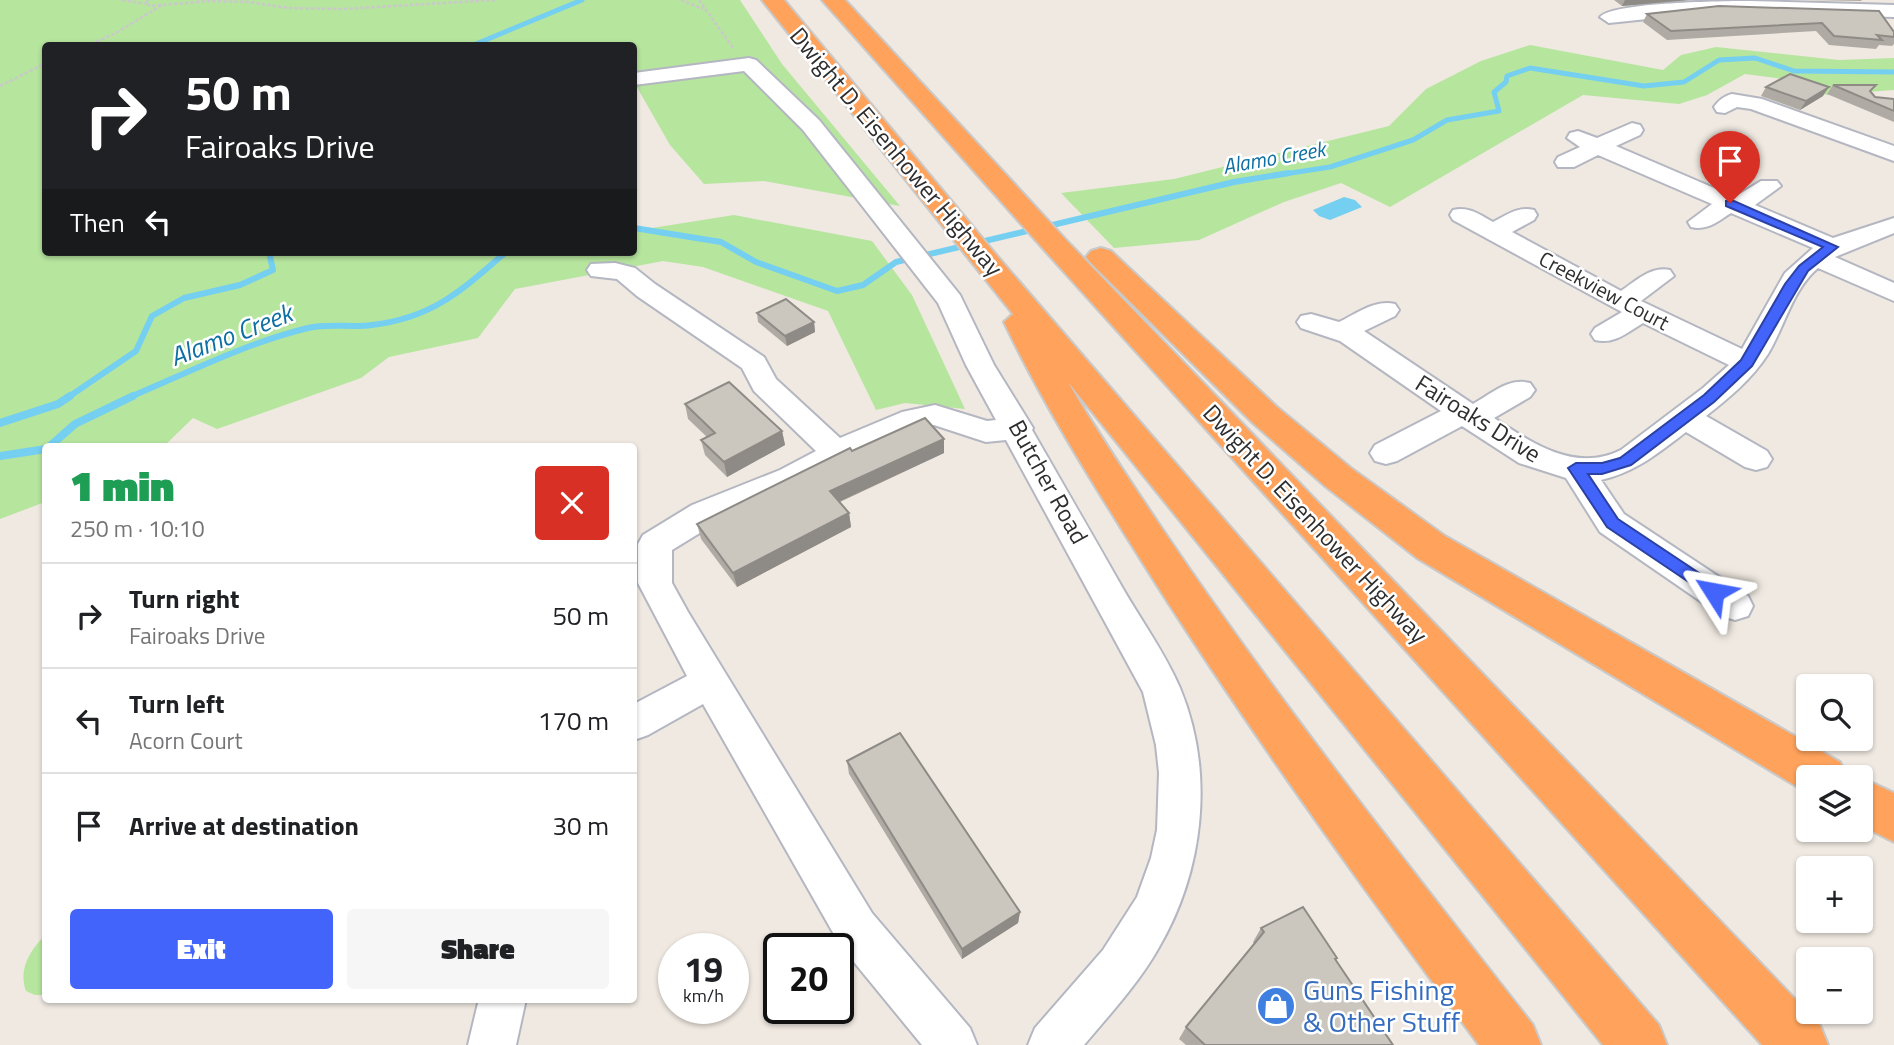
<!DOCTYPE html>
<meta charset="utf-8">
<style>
:root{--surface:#fff;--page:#f6f6f6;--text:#202124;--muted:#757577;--line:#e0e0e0;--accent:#4264fb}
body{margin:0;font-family:"Titillium Web",sans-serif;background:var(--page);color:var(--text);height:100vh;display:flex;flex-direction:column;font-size:26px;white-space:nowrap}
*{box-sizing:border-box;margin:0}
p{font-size:23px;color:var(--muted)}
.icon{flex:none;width:38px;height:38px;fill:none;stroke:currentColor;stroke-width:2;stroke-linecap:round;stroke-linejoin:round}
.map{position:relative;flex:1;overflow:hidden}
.side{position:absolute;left:42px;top:443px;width:595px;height:560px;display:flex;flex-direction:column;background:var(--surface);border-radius:7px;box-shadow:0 2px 5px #0004}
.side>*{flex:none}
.hud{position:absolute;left:42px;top:42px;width:595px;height:214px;border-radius:7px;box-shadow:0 2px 5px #0004;background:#202124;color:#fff;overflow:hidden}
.fabs{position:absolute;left:1796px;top:674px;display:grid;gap:14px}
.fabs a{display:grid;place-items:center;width:77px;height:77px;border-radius:7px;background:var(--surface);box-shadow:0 2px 5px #0004;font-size:35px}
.speed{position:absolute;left:658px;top:933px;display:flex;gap:14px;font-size:35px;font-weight:700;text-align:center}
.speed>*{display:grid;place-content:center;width:91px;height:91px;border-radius:50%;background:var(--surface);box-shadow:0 2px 5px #0004;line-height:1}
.speed small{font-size:18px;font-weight:400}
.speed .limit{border:4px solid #111;border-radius:10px;background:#fff;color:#111}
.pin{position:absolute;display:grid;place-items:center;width:60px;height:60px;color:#fff;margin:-72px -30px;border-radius:50% 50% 50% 0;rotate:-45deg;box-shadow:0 0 7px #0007}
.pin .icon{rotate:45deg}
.me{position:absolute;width:77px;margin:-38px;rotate:304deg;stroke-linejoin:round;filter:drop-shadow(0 0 5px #0008)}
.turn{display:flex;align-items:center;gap:24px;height:147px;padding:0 28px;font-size:32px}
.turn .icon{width:91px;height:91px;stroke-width:2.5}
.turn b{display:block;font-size:49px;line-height:60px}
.then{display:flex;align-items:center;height:66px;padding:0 28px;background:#0003;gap:14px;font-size:26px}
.round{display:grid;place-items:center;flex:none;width:74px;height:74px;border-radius:7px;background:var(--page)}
.headline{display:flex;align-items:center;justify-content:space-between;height:119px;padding:0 28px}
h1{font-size:42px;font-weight:800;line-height:52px;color:#1e9e55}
.primary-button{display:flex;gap:14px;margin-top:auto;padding:14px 28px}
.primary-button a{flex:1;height:80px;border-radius:7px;background:var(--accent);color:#fff;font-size:28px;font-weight:800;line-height:80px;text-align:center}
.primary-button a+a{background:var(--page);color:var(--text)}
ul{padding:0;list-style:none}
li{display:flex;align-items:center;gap:21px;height:105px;padding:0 28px;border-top:2px solid var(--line)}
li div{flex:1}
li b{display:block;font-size:26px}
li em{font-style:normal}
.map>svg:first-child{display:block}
</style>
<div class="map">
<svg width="1894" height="1045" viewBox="0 0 1894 1045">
<rect width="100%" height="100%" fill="#efe9e1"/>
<!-- green -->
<path fill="#b6e59e" d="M0,0h740l42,64 118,142 -136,-25 -60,3 -34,-39 -36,-63v-36h-588v206h588v-25l18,1 82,-13 138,26 40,54 53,114 -60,-6 -29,7 -48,-99 -125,-44 -40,-6 -148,28 -37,49 -89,19 -28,21 -144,51 -24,-11 -29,28h-118l-1,56 -45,17z
M1530,45l133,25 18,-15 35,-8 123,13 55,-2v32l-67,5 -43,-16 -39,-5 -38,21 -28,9 -96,-9 -193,112 -49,-24 -57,19 -85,38 -85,8 -53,-55 113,-14 215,-53 37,-37 55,-28z
M45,935v60h-10l-9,-4c-8,-22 4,-40 19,-56z"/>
<!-- water -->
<path fill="#75cff0" d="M1344,197l11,3 7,7 -32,13 -11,-4 -6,-6z"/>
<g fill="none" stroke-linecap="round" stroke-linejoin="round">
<!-- stream-far2 -->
<path stroke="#75cff0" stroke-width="5" d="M471,46l111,-46
M1278,175l52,-8 83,-27 34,-20 52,-9 -5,-19 12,-10 1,-6 23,-8 114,18 40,-4 35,-22 36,-2 39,13 100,1"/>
<!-- stream-far1 -->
<path stroke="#75cff0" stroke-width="6" d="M634,228l87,14 35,20 81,29 26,-6 33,-23 338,-80 55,-9
M67,398l69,-47 16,-35 32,-18 56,-13 33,-15 -4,-18
M128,398c59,-25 118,-55 180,-70 21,-5 44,0 64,-3 61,-7 90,-35 134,-73"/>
<!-- stream -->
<path stroke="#75cff0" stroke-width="8" d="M0,423l58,-19 12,-8
M50,446l25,-22 58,-28
M0,456l46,-7"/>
<defs>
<path id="minor" d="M1750,1l144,4v12l-180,-5 -105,11 -9,-6c12,-15 126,-16 150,-16z
M749,58l7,2 63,60 141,175 34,70 39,63 -1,2c30,52 60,104 90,157 19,33 43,66 58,101 35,84 24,183 -22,261 -20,35 -48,65 -74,96h-56l7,-17 68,-78 34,-53 14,-39 6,-28 2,-57 -3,-28 -13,-53 -137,-252 -20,2 -52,-17 -15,3 -48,21 -69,37 -86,37 -44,27v33l16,29 184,301 98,115 7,17h-55l-82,-100 -137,-241 -55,31 -14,5v-36l53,-28 -49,-93v-39l5,-9 49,-30 88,-35 36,-19 -62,-60 -12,-23 -105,-72 -20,-17 -26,-3 -4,-6 4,-6 24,-1 20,5 20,16 109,73 12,22 64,59 62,-26 33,-7 52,16 9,-1 -30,-55 -28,-62 -135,-173 -59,-59 -110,14v-12z
M1732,94l30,5 132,47v15l-143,-52 -14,-2 -12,6 -8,-1 -3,-5c5,-7 10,-11 18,-13z
M1632,123l8,2 3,5 -3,5 -24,11 119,51 26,-16h16l4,5 -26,19 78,33 61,-20v15l-59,24 59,26v18l-76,-33c-26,22 -33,58 -50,86 -16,25 -39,44 -62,62l61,35 5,8 -5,8 -11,3 -11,-3 -59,-35c-28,21 -50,40 -85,48l23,34 124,82 5,10 -5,10 -13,4 -13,-4 -122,-84 -34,-54 -47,-15 -57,-37 -65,35 -11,3 -11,-3 -5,-8 5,-8 66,-34 -101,-70 -39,-13 -4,-6 4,-6 10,-2 28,8c17,-8 36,-23 56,-18l4,6 -4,6 -31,15 109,73c18,-10 36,-27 57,-21l5,7 -5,7 -36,21c38,25 81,55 127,32l82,-62 26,-23 -86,-42c-15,9 -29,22 -48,17l-4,-6 4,-6 27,-16 -169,-92 -3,-5 3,-5c16,-4 27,5 40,12 14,-7 25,-16 41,-12l3,5 -3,5 -22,12 109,59c15,-10 30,-25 49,-21l4,6 -33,25 101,48 43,-76 28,-25 -82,-35c-13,8 -23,18 -40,14l-3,-5 24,-18 -114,-49 -24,12h-16l-3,-5 3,-5 22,-10 -13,-9 3,-5 8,-2 19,7z
M479,999h47l-10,46h-48z"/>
<path id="highway" d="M762,0h22l214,257 661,768 8,20h-64l-535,-663c30,52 64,102 97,151 115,170 242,331 368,492l8,20h-62c-119,-161 -237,-323 -343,-493 -47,-75 -94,-150 -132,-230l9,-8z
M822,0h23l222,241 753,784 8,20h-66l-715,-792z
M1101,248l10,3 166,156 74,61 94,68 395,226 7,15h-39l-2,15 -389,-234 -92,-72 -72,-63 -162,-160 -5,-6 5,-6z
M1860,777l34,16v49l-34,-17z"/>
</defs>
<!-- minor casing -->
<use href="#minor" stroke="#b4b7c1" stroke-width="4"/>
<!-- highway casing -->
<use href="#highway" stroke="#c9c9c9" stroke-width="4"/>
<!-- path -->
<path stroke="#c9c9c9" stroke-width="2.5" stroke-dasharray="3.5 2" stroke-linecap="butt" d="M122,0l24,4
M148,0l-2,4 4,2 58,-5 41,1 39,6 55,1 152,-9
M681,0l22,9
M699,0l34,48
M86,46l30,-13 46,-28
M0,86l46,-23"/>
<!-- minor -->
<use href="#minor" fill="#fff" fill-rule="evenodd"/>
<!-- highway -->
<use href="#highway" fill="#ffa35c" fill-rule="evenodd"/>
</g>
<!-- wall -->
<path fill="#afaba4" d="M1614,0h75l-67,6z
M1806,0h56l-1,1z
M1719,6l175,26v12l-2,2 -13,-1 -3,4 -47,-4 -13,-14 -149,9 -24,-18 4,-8z
M1833,85l38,7 4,5 19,2v23l-67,-28z
M1766,87l57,9 -23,14 -39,-14z
M757,313l57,9 1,10 -28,14 -29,-24z
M685,404l97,27 3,14 -58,32 -22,-22 -4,-15 6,-3 -19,-18z
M852,451l92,2 -104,49 9,11 2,14 -114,60 -36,-48 -4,-15z
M847,761l173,151 -2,11 -56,36 -113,-185z
M1261,928l76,30 -2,2 58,85h-207l-7,-6 7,-12 68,-83 -1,-2z"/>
<!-- shaded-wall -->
<path fill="#8e8b86" d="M1625,0h64l-67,6z
M1829,87l-6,9 -23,14 6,-9z
M814,322l1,10 -28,14 -2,-10z
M782,431l3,14 -58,32 -3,-15z
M944,439v14l-112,52 -2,-14z
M849,513l2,14 -114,60 -4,-14z
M634,659l3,9 -3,2z
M1020,912l-2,11 -56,36v-10z"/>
<!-- building -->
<path fill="#cbc7bf" stroke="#8e8b86" stroke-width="2" d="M1719,6l160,5 15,21v5l-17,-2 5,5 -48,-4 -12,-13 -151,8 -24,-17z
M1790,74l39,13 -23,14 -40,-14z
M1833,85h43l-6,6 5,6 19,2v12z
M786,299l28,23 -29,14 -28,-23z
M729,382l53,49 -58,31 -23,-22 14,-7 -30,-29z
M925,418l19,21 -114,52 19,22 -116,60 -36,-49 153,-76 2,3z
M900,733l120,179 -58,37 -115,-188z
M1303,907l34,51 -2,1 58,86h-188l-19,-18 78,-95 -3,-4z"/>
<!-- route -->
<path fill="#4264fb" stroke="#2b41a3" stroke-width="2" d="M1726,201h8l104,46 -30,24 -56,95 -38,36 -83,63 -29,9h-14l30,45 102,68 3,5 -3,5 -6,2 -107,-72 -39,-59 8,-5h26l18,-5 84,-63 37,-35 44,-76 14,-18 24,-19 -97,-41z"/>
<!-- icons -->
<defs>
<symbol id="shop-disc" viewBox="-11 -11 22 22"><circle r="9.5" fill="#3f7fe0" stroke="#fff"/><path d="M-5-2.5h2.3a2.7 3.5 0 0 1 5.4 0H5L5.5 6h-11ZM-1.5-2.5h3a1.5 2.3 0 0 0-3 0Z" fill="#fff"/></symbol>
</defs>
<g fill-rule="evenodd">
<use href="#shop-disc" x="1254" y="984" width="44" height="44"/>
</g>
<g text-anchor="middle" stroke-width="5" stroke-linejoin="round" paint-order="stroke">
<!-- far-water labels -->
<g font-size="21" font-style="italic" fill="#0d6fa3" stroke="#fff">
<text transform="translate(1274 158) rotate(-10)" y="7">Alamo Creek</text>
</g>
<!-- far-street labels -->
<g font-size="21" fill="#2e2e2e" stroke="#fff">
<text transform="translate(1604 291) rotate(28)" y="7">Creekview Court</text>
</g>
<!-- street labels -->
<g font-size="24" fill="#2e2e2e" stroke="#fff">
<text transform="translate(896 152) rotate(50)" y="8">Dwight D. Eisenhower Highway</text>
<text transform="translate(1478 419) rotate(32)" y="8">Fairoaks Drive</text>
<text transform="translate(1048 482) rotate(61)" y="8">Butcher Road</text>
<text transform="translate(1315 524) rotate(47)" y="8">Dwight D. Eisenhower Highway</text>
</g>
<!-- water labels -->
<g font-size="26" font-style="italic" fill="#0d6fa3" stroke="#fff">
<text transform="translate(231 335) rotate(-21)" y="9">Alamo Creek</text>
</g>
<!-- near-shop labels -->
<g font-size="28" fill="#366cbe" stroke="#fff" text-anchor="start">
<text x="1303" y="1000">Guns Fishing<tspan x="1303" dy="32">&amp; Other Stuff</tspan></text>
</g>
</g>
</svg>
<div class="fabs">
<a><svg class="icon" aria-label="search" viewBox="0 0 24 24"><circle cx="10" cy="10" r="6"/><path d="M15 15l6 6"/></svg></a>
<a><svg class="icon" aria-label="layers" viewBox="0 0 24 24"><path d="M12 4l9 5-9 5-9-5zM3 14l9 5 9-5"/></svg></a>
<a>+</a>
<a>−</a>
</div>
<div class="speed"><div>19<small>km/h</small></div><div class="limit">20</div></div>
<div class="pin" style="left:1730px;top:203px;background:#d93025"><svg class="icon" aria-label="arrive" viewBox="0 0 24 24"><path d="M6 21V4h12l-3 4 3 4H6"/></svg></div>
<svg class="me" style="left:1714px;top:592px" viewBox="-20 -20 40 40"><path d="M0-17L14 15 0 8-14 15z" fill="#4264fb" stroke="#fff" stroke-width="4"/></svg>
<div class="hud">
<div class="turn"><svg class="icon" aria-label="right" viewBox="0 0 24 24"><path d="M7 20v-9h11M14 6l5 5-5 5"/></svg><div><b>50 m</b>Fairoaks Drive</div></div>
<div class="then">Then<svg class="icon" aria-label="left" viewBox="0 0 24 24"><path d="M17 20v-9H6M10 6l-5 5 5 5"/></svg></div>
</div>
<section class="side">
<div class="headline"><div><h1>1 min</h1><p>250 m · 10:10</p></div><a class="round" style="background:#d93025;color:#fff"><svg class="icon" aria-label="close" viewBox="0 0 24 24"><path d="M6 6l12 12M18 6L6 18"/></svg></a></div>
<ul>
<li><svg class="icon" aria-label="right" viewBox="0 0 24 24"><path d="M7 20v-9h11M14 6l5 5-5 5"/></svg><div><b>Turn right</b><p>Fairoaks Drive</p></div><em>50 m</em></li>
<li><svg class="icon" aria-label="left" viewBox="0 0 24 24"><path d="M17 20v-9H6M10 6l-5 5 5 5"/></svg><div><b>Turn left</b><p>Acorn Court</p></div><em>170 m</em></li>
<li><svg class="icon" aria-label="arrive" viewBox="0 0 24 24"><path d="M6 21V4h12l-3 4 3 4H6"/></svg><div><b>Arrive at destination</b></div><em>30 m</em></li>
</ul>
<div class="primary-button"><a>Exit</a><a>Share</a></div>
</section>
</div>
